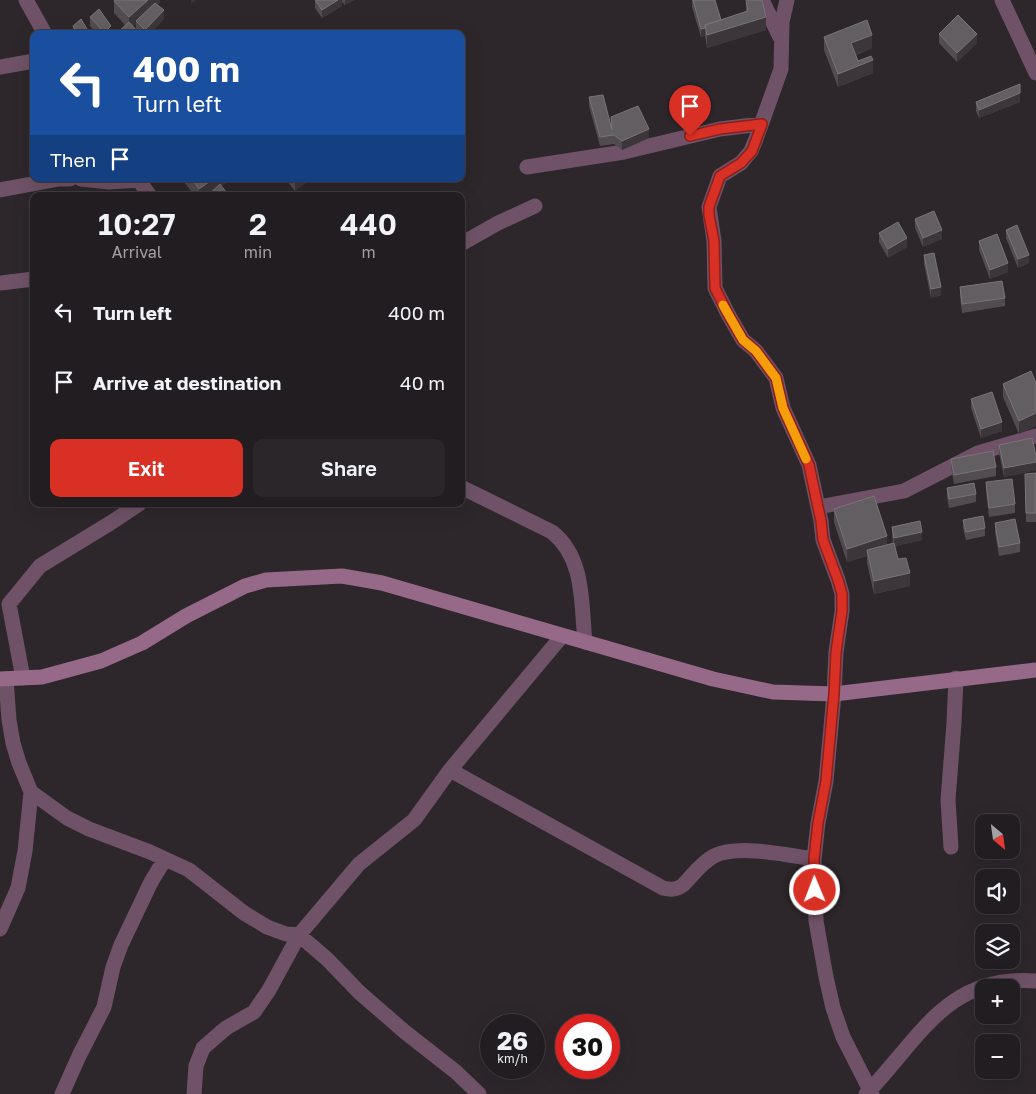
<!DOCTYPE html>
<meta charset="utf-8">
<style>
:root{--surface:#221d20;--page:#2a2629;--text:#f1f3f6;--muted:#a2a2a5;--line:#3f3b3e;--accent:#d93025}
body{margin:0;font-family:"Golos Text",sans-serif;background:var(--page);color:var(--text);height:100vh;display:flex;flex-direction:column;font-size:19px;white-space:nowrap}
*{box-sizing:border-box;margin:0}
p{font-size:16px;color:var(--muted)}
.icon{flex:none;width:28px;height:28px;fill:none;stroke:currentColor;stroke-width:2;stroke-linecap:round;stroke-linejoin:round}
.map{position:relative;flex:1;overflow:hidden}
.side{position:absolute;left:30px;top:192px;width:435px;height:315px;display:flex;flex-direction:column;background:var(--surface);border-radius:10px;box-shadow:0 5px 20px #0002,0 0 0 1px var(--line)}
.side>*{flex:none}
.banner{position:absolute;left:30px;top:30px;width:435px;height:152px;border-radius:10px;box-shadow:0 5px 20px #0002,0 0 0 1px var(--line);background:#1a4fa0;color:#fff;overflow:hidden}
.needle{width:32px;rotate:151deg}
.fabs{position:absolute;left:975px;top:814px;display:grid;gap:10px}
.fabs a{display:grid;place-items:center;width:45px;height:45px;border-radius:10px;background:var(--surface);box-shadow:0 5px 20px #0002,0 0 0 1px var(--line);font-size:25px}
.speed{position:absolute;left:480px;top:1014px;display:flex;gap:10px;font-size:25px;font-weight:700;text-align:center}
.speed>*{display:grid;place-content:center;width:65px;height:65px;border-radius:50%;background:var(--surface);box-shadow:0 5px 20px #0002,0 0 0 1px var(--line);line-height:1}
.speed small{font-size:12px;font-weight:400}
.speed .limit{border:8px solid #d22;background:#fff;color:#111}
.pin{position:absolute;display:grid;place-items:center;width:42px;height:42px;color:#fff;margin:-51px -21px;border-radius:50% 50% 50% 0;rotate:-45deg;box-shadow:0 0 5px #0007}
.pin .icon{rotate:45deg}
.me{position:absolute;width:55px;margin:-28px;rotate:359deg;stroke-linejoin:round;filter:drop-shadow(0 0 4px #0008)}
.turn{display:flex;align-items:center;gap:18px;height:105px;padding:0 20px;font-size:22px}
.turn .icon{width:65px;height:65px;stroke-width:2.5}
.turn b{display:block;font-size:35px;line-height:42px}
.then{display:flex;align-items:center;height:48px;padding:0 20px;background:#0003;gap:10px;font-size:19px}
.eta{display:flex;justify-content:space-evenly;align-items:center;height:85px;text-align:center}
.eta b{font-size:30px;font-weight:600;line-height:35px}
.cta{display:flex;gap:10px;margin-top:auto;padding:10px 20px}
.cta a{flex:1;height:58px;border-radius:10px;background:var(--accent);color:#fff;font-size:20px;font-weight:600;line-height:58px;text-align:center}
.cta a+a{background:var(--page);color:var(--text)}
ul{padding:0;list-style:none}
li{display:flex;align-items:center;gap:15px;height:70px;padding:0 20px}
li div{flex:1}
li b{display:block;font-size:19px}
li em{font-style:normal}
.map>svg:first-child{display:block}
</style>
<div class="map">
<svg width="1036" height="1094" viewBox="0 0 1036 1094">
<rect width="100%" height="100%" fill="#2d272b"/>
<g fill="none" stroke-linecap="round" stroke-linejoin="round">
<!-- street -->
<path stroke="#6f5267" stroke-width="15" d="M26,0l19,34
M762,0l18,37
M787,0l-5,22 -1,47 -25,70 -5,12 -10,12 -21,13 -11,31 5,34 1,47 13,26 15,26 13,11 20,27 7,30 26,57 12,56 2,19 15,40 4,14v17l-6,41 -2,42 -8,87 -8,42 -4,36 2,62 10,56 7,31 10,29 29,57
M1002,0l34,73
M0,67l34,-6
M527,167l97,-15 96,-23 41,-5
M81,179l28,3 30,-2
M138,179l12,17
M0,190l59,-11h11
M461,244l37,-21 37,-17
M0,283l34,-4
M461,487l91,45c33,26 29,72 33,110
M818,507l86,-16 74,-38 58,-17
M23,678l-14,-74 31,-38 72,-44 27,-18
M6,679l3,41 4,23 6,20 12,29 36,26 22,11 61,23 39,18 55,43 23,14 19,7 13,1 28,24 33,34 45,39 51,40 23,22
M450,770l213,118c8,2 13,2 20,-3 9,-9 19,-23 31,-29 24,-12 74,-1 100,3
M951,847l-3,-47 6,-77 2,-45
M0,929l18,-41 7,-37 6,-59
M62,1094l17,-38 25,-49 9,-40 8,-22 30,-63 14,-23
M194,1094l2,-28 7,-18 23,-20 28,-16 15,-22 30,-55 60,-71 55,-44 36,-50 112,-134
M866,1094c53,-54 80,-120 170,-113"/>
<!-- secondary -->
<path stroke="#966989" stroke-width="15" d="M0,679l42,-2 59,-16 41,-18 44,-27 59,-30 21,-6 76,-4 40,7 331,96 60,13 61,2 202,-24"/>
</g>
<!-- wall -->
<path fill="#524c50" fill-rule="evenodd" d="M160,0v2l-3,3 7,14 -15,15h-33l9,-9 -11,-12v-12zM136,24v6l-3,-4z
M315,0h39l-9,5 -3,-3v4l-20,12 -7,-10z
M692,0h23l6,20 25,-9v-11l20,30 -59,18 -2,-12 -4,1 -9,-30z
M90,17l21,15 3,2h-17l-7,-8z
M73,26l17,8h-17z
M939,34l38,9 -20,19 -18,-19z
M824,37l48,11 -16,7 2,6 15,12 -35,14 -14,-37z
M589,97l22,29v-9l38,21 -27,12 -8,-6 -14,2 -11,-40z
M976,102h44l-41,16 -3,-7z
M184,179h43v3l-6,4 8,10h-34l-11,-14z
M287,179h23l-15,12 -8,-10z
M915,219l27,20 -19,8 -8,-19z
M1006,230l23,33 -11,5 -12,-30z
M879,233l28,14 -19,11 -9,-16z
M979,241l29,31 -18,7 -11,-29z
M924,255l17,40 -10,3 -7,-34z
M960,287l45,11v8l-43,7 -2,-17z
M1036,383l-17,51 -16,-37v-13z
M971,399l31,32 -21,7 -10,-30z
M999,445l37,11v14l-32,7 -5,-24z
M951,459l45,8v9l-42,8 -3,-16z
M1036,473v49h-10l-1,-48z
M986,482l29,22v9l-26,4 -3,-26z
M947,488l29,6v8l-27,6 -2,-11z
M834,509l53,36 6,-2 -1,-8v-8l30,13 -27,6 3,13 12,27 -36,8 -7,-31v-7l-20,6 -13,-40z
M963,520l22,8v8l-19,4 -3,-12z
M995,523l25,20v9l-21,4 -4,-24z"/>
<!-- shaded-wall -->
<path fill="#3c363a" d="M148,0h12v2l-22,20 -2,-1v3l-7,6v-13z
M191,0h5l-5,4z
M338,0h4v6l-20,12v-8z
M345,0h9l-9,5z
M164,10v9l-15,15h-4v-4z
M766,17v13l-59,18v-13z
M705,28v8l-4,1v-8z
M977,34v9l-20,19v-9z
M872,35v13l-21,8v-13z
M873,60v13l-35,14v-13z
M1020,84v18l-41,16v-8z
M649,129v9l-27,12v-9z
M213,179h14v3l-20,14h-8v-7z
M299,179h11l-15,12v-9z
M942,230v9l-19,8v-9z
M907,238v9l-19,11v-9z
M1029,255v8l-11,5v-9z
M1008,263v9l-18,7v-9z
M941,287v8l-10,3v-9z
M1036,413v13l-17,8v-13z
M1002,422v9l-21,7v-9z
M1036,462v8l-32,7v-9z
M922,532v8l-28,6v-8z
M887,536v13l-20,1v6l-20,6v-13z
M910,573v13l-36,8v-13z"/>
<!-- building -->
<path fill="#635e62" stroke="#7a7478" d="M115,0h33l-19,17 -15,-16z
M315,0h23l-16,10z
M693,0h22l6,20 -16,5v3l-4,1z
M746,0h16l4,17 -59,18 -2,-10 43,-14z
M155,3l9,7 -19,20 -9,-9z
M99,9l12,17 -6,6 4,-2 5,4h-11l1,-2 -14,-15z
M958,15l19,19 -20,19 -18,-19z
M81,19l9,15h-12l-5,-8z
M867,20l5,15 -21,8 7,18 13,-5 2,4 -35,14 -14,-37z
M129,22l11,12h-24z
M1020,84v9l-41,17 -3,-8z
M603,95l9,35 -1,-13 27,-11 11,23 -27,12 -8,-6 -14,2 -11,-40z
M192,179h21l-14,10z
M292,179h7l-4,3z
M220,184l9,12h-22z
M934,211l8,19 -19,8 -8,-19z
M898,222l9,16 -19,11 -9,-16z
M1017,225l12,30 -11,4 -12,-29z
M997,234l11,29 -18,7 -11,-29z
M934,253l7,34 -10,2 -7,-34z
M1002,281l3,17 -43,6 -2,-17z
M1031,371l5,12v30l-17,8 -16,-37z
M992,392l10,30 -21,7 -10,-30z
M1032,438l4,18v6l-32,6 -5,-23z
M993,451l3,16 -42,8 -3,-16z
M1036,473v40h-10l-1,-39z
M1012,479l3,25 -26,4 -3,-26z
M974,483l2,11 -27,5 -2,-11z
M874,496l13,40 -40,13 -13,-40z
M983,516l2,12 -19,4 -3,-12z
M1015,519l5,24 -21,4 -4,-24z
M920,521l2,11 -28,6 -2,-11z
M894,543l4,16 8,-1 4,15 -36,8 -7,-31z"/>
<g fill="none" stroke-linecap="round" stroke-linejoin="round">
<defs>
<path id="route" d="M690,136l30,-7 42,-5 -10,27 -11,12 -21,13 -11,31v8l5,26 1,47 13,26 15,26 13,11 20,27 7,30 26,57 12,56 2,19 15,40 4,14v17l-6,41 -2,42 -8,87 -8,42 -4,36 1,31"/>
</defs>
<!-- route casing -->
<use href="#route" stroke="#8d1f18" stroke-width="12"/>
<!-- route -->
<use href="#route" stroke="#d93025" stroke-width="9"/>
<!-- slow -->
<path stroke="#f59e0b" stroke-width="9" d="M723,305l20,35 13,11 20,27 7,30 23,51"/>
</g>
</svg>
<div class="fabs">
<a><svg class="needle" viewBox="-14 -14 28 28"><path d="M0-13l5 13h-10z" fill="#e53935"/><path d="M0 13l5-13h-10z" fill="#a2a2a5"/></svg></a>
<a><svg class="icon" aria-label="sound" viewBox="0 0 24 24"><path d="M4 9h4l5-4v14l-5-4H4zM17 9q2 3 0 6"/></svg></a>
<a><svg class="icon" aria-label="layers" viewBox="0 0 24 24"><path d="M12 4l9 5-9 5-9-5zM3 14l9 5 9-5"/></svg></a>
<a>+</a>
<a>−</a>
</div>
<div class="speed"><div>26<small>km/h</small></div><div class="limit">30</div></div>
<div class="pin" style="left:690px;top:136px;background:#d93025"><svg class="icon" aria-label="arrive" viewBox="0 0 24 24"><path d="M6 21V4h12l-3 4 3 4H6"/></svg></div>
<svg class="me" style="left:815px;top:890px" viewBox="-20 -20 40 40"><circle r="17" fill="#d93025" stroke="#fff" stroke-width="3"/><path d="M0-11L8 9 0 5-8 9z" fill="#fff"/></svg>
<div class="banner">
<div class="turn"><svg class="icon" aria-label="left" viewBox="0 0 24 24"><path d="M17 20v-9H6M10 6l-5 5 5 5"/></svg><div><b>400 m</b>Turn left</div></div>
<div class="then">Then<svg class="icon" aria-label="arrive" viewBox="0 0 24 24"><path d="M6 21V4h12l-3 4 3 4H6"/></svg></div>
</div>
<section class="side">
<div class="eta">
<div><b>10:27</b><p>Arrival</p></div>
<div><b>2</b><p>min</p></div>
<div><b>440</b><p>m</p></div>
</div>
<ul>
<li><svg class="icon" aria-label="left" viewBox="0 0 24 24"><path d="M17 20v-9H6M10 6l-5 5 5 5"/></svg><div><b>Turn left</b></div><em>400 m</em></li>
<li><svg class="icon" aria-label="arrive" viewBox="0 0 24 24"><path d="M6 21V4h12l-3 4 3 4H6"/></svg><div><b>Arrive at destination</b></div><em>40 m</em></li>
</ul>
<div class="cta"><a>Exit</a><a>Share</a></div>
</section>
</div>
